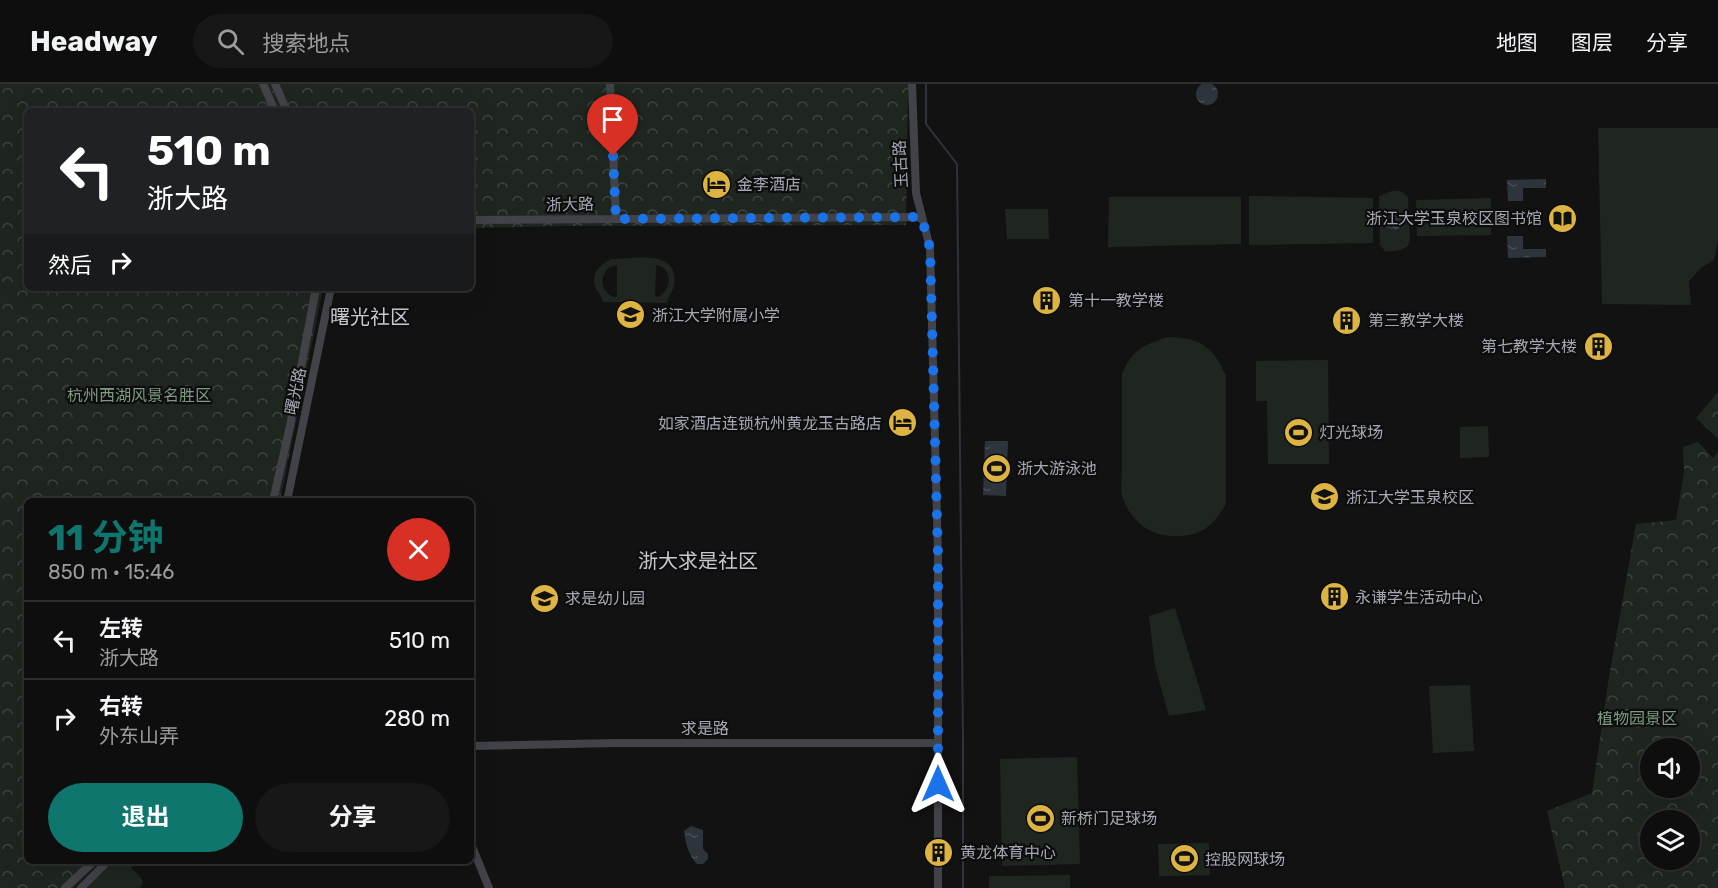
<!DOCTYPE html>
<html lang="zh">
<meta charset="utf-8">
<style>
:root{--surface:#0e0e0e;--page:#171717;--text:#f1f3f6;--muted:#9b9c9e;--line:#2e2e2e;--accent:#0f766e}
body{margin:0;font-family:Rubik,"Noto Sans SC",sans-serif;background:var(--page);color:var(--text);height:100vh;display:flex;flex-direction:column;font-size:22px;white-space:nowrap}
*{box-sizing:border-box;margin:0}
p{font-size:20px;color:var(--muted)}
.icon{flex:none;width:33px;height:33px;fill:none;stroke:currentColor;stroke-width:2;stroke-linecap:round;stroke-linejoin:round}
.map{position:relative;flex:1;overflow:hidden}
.side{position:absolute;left:24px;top:414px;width:450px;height:366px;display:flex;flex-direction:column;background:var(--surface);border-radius:9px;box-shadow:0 6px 24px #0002,0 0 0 2px var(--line)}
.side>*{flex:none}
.guide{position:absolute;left:24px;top:24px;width:450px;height:183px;border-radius:9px;box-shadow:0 6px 24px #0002,0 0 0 2px var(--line);background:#202124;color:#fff;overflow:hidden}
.buttons{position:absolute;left:1640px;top:654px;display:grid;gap:12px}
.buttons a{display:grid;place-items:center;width:60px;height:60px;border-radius:50%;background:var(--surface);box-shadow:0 6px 24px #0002,0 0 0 2px var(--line);font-size:30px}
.pin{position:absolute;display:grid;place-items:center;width:51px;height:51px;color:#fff;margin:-62px -26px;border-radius:50% 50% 50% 0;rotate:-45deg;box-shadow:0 0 6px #0007}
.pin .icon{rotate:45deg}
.me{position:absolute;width:66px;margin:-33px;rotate:0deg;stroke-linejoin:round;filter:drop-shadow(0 0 4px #0008)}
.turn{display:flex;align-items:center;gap:21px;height:126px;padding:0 24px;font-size:27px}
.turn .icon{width:78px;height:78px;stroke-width:2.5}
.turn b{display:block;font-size:42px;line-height:51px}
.then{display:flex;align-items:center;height:57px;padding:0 24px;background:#0003;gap:12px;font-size:22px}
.round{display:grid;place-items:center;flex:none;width:63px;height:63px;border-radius:32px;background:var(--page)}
.headline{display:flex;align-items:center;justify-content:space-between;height:102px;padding:0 24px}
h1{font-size:36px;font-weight:700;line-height:45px;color:var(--accent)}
.action{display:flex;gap:12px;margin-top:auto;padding:12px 24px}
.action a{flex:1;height:69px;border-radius:36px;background:var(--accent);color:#fff;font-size:24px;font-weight:700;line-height:69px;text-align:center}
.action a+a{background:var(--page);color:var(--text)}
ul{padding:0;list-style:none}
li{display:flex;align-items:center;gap:18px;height:78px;padding:0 24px;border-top:2px solid var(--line)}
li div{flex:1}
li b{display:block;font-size:22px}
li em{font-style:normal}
header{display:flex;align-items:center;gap:36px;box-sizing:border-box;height:84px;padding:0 30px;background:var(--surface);border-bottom:2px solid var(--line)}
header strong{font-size:28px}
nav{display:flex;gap:33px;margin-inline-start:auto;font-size:21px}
.search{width:420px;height:54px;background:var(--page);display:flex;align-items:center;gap:15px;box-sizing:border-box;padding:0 21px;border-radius:33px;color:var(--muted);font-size:22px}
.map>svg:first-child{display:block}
</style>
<header>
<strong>Headway</strong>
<div class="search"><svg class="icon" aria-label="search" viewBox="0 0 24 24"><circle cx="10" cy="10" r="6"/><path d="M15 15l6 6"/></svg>搜索地点</div>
<nav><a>地图</a><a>图层</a><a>分享</a></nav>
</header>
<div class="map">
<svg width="1718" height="804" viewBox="0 0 1718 804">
<defs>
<pattern id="forest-crowns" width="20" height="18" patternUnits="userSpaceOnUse" patternTransform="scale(1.5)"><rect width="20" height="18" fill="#1f2620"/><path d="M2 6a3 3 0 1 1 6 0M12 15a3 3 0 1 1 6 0" fill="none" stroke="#3d433e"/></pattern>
<pattern id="water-ripples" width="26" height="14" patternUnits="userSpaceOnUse" patternTransform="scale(1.5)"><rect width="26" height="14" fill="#2d343b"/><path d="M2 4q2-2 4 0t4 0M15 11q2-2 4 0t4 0" fill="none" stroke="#484f55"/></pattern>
</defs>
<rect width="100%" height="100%" fill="#121213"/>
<!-- green -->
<path fill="#1f2620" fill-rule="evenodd" d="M1598,44h120v113l-4,19 -13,8 -12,13 2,24 -89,-1z
M1392,107c8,0 12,0 16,7l2,42 -2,6c-8,5 -14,6 -23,5l-5,-6 -1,-49z
M1249,112l124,2v45l-124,2z
M1109,113h132v47l-133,3z
M1491,114v37l-74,1 -1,-36z
M1005,125h43l1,30h-42z
M612,175c24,0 67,-11 62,26 -1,7 -6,11 -7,18l-64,-1c-1,-7 -8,-12 -9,-19 -1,-12 8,-20 18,-24zM617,181v31l-4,1c-12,-7 -14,-18 -5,-29zM656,181c17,3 17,24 2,32l-3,-1z
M1168,253c32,1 45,9 58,39v128c-12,21 -25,33 -51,32 -25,0 -43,-14 -52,-37 -3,-9 -1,-23 -1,-32 0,-31 0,-62 0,-93 11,-25 20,-28 46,-37z
M1328,276l1,104h-61l-1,-63h-11v-40z
M1488,342l1,31 -29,1v-31z
M1175,524l31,102 -37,6 -14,-50 -6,-50z
M1470,601l4,66 -41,2 -4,-67z
M1077,673l3,107 -78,2 -2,-107z
M1209,759l1,32 -51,1 -1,-32z
M113,777h17l2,8 7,6 4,7 -3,6h-53z
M1070,791v13h-81v-12z"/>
<!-- forest -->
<path fill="url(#forest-crowns)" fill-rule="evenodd" d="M0,0h908l-2,141 -348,1 -87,2v-117h-444v177h296l-43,213h-253v360h74l-27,27h-74z
M1718,308v47l-22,-21z
M1698,358l15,16 5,-7v437h-153l-18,-77 45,-18 17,-116 27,-153 40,-4 8,-47 -1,-26zM1650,664h39v40h-39zM1650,736h39v40h-39z"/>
<!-- water -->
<path fill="url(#water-ripples)" d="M1196 10a11 11 0 1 1 22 0a11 11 0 1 1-22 0Z
M1546,95v9h-23v13h-15l-1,-21z
M1384 136a10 10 0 1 1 20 0a10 10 0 1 1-20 0Z
M1507,152h16v13h23v8l-38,1z
M985,357h23l-2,55 -23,-1z
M691,742l12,4v19l5,5v5l-5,5h-6c-8,-8 -12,-22 -13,-33z"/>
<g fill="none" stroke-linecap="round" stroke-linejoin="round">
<!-- stream -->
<path stroke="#2d343b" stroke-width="2" d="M926,0v40l31,40 6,575v149"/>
<!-- secondary -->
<path stroke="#424348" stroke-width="8" d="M263,0l12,27
M275,0l12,27
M610,0l6,135
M912,0l4,109 14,55 8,309v331
M471,136l445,-3 6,2
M273,417l17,-75 26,-138
M287,417l44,-213
M471,662l145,-3h322
M471,760l18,44
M65,804l29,-27
M81,804l27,-27"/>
</g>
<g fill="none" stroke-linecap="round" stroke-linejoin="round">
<!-- route -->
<path stroke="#1a73e8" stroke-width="10" stroke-dasharray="0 18" d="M613,72l3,63 300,-2 6,2 8,29 8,309v227"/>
</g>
<!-- icons -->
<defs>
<symbol id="hotel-disc" viewBox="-11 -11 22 22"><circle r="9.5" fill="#ddb341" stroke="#0d0d0e"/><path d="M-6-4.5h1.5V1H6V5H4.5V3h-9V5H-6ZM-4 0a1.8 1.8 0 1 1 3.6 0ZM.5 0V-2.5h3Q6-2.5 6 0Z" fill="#111"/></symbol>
<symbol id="library-disc" viewBox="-11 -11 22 22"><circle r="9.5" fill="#ddb341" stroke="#0d0d0e"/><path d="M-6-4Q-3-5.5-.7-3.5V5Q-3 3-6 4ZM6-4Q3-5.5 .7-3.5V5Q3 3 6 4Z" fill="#111"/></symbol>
<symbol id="building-disc" viewBox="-11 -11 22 22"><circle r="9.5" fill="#ddb341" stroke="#0d0d0e"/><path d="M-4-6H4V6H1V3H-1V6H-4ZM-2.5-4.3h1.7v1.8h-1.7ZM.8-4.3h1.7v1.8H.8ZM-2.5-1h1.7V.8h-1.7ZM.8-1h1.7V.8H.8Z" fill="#111"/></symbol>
<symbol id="school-disc" viewBox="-11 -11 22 22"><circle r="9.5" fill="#ddb341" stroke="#0d0d0e"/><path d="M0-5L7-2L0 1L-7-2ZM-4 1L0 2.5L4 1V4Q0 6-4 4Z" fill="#111"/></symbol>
<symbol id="stadium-disc" viewBox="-11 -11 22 22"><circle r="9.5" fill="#ddb341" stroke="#0d0d0e"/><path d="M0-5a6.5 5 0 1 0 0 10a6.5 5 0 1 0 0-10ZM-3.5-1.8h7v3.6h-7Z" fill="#111"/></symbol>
<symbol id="university-disc" viewBox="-11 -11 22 22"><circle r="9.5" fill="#ddb341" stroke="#0d0d0e"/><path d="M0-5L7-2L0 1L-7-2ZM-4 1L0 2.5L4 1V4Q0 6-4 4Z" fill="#111"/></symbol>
</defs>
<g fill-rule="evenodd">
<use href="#hotel-disc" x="700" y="84" width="33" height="33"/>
<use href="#library-disc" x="1546" y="118" width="33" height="33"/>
<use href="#building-disc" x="1030" y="200" width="33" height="33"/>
<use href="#school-disc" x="614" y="214" width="33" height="33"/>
<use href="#building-disc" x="1330" y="220" width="33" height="33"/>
<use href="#building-disc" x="1582" y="246" width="33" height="33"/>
<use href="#hotel-disc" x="886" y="322" width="33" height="33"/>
<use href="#stadium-disc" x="1282" y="332" width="33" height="33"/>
<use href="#stadium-disc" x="980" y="368" width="33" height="33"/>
<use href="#university-disc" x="1308" y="396" width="33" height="33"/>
<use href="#building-disc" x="1318" y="496" width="33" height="33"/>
<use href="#school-disc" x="528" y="498" width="33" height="33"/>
<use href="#stadium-disc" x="1024" y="718" width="33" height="33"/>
<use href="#building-disc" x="922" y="752" width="33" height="33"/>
<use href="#stadium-disc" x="1168" y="758" width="33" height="33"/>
</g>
<g text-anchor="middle" stroke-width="4.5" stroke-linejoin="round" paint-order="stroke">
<!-- street labels -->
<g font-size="16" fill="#a5a8b2" stroke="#0d0d0e">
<text transform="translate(900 80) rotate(-93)" y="6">玉古路</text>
<text transform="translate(570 120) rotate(-1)" y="6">浙大路</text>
<text transform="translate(295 307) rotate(-78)" y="6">曙光路</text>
<text x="705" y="650">求是路</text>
</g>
<!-- poi labels -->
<g font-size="16" fill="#a5a8b2" stroke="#0d0d0e" text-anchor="start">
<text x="737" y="106">金李酒店</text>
<text x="1542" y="140" text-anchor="end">浙江大学玉泉校区图书馆</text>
<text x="1068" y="222">第十一教学楼</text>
<text x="652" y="237">浙江大学附属小学</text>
<text x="1368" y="242">第三教学大楼</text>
<text x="1577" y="268" text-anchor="end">第七教学大楼</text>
<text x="882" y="345" text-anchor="end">如家酒店连锁杭州黄龙玉古路店</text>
<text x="1319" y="354">灯光球场</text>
<text x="1017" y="390">浙大游泳池</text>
<text x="1346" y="419">浙江大学玉泉校区</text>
<text x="1355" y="519">永谦学生活动中心</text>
<text x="565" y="520">求是幼儿园</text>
<text x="1061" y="740">新桥门足球场</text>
<text x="960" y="774">黄龙体育中心</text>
<text x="1205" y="781">控股网球场</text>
</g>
<!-- park labels -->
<g font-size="16" fill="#7e9c82" stroke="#0d0d0e">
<text x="139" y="317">杭州西湖风景名胜区</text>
<text x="1637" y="640">植物园景区</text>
</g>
<!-- quarter labels -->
<g font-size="20" fill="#c6c7cf" stroke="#0d0d0e">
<text x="370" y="240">曙光社区</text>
<text x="698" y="484">浙大求是社区</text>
</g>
</g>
</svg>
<div class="buttons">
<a><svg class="icon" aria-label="sound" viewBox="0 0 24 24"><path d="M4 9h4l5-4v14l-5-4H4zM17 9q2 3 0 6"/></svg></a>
<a><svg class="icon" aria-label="layers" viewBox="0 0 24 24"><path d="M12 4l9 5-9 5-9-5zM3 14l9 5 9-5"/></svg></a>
</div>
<div class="pin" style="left:613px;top:72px;background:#d93025"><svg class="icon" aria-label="arrive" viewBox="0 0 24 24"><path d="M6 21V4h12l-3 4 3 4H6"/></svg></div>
<svg class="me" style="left:938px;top:700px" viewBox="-20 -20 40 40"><path d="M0-17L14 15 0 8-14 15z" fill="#1a73e8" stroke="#fff" stroke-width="4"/></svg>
<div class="guide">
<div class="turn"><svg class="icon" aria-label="left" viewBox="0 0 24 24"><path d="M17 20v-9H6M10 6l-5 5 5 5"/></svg><div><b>510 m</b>浙大路</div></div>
<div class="then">然后<svg class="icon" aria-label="right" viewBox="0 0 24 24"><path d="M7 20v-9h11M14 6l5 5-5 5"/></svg></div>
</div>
<section class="side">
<div class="headline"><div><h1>11 分钟</h1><p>850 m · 15:46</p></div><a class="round" style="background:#d93025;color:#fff"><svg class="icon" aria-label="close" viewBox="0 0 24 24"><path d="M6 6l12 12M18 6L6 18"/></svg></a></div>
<ul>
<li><svg class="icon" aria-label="left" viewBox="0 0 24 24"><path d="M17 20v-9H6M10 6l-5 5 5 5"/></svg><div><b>左转</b><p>浙大路</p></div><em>510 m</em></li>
<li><svg class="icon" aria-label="right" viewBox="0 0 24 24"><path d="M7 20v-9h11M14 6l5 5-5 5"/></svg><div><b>右转</b><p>外东山弄</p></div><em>280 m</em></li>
</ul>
<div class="action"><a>退出</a><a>分享</a></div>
</section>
</div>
